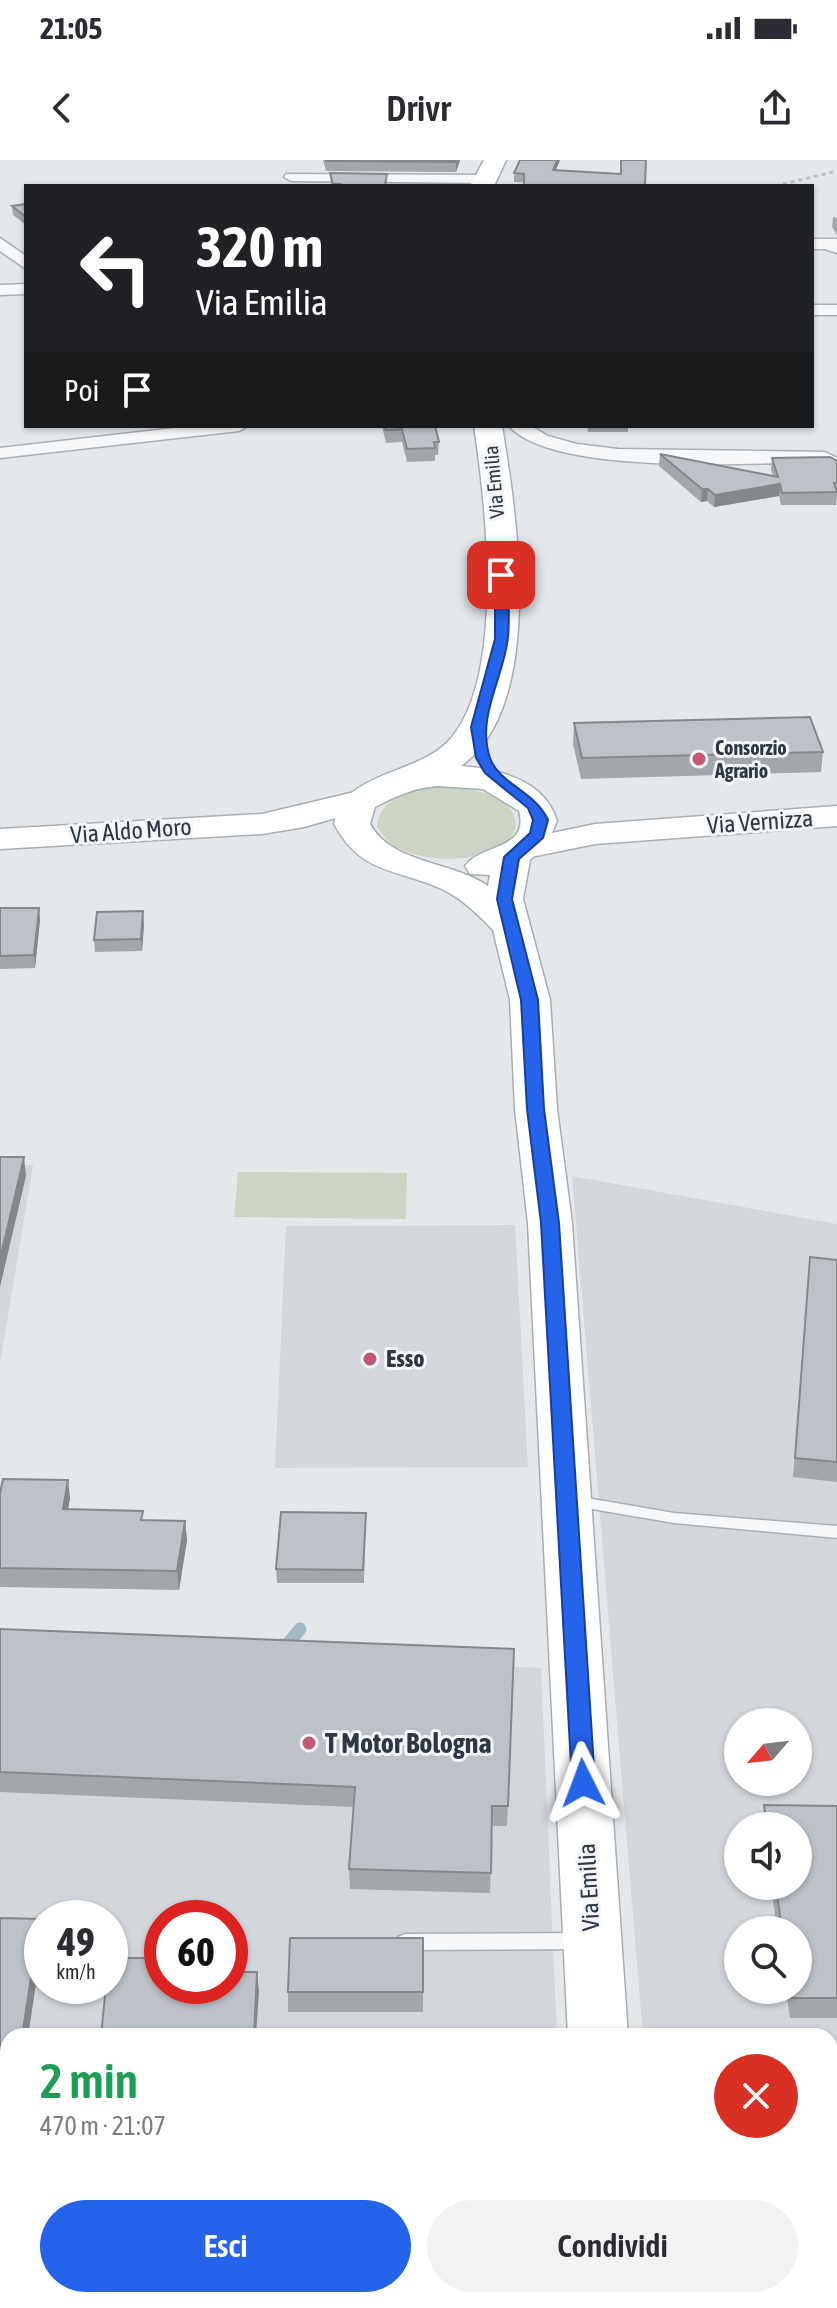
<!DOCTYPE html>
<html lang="it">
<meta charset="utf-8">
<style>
:root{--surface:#fff;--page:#f2f2f3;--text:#2b2b33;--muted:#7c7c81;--accent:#2563eb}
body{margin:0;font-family:"Asap Condensed",sans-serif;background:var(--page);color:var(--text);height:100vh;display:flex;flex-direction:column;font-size:30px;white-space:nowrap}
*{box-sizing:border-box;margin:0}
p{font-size:26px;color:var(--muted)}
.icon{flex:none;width:44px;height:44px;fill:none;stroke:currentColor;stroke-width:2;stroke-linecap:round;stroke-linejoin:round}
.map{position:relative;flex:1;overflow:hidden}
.details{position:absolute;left:0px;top:1868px;width:838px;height:280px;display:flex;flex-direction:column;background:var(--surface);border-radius:24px 24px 0 0;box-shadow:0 2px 6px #0004}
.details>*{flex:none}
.hud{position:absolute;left:24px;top:24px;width:790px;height:244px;border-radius:0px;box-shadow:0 2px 6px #0004;background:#202124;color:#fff;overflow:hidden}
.needle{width:52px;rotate:242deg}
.buttons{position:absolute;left:724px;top:1548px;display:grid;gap:16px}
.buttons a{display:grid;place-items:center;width:88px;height:88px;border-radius:50%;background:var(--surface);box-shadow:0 2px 6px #0004;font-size:40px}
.speed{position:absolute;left:24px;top:1740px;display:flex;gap:16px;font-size:40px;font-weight:700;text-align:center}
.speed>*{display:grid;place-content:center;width:104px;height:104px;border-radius:50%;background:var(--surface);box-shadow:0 2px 6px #0004;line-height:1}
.speed small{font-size:20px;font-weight:400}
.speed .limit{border:12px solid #d22;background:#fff;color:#111}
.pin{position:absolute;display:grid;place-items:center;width:68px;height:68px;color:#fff;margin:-34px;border-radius:16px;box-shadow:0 4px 12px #0006}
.me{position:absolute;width:88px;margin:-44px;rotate:357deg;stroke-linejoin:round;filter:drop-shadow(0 0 6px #0008)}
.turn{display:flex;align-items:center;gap:28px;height:168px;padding:0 40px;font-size:36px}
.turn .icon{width:104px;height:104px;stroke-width:2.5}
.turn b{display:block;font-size:56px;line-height:68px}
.then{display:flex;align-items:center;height:76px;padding:0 40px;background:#0003;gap:16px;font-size:30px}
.round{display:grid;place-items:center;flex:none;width:84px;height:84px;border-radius:42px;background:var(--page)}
.head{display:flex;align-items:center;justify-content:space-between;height:136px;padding:0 40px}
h1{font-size:48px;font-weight:600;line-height:60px;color:#1e9e55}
.cta{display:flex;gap:16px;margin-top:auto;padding:16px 40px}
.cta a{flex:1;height:92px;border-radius:48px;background:var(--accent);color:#fff;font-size:32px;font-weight:600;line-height:92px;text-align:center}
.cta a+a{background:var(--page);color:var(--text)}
.status{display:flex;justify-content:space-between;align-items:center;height:56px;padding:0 40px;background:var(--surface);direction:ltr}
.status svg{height:22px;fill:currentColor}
header{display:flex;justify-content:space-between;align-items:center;height:104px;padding:0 40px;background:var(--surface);font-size:36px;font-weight:600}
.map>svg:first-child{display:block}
</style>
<div class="status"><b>21:05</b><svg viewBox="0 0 49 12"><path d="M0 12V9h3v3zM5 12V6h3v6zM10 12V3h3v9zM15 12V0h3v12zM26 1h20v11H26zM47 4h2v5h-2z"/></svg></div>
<header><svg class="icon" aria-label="back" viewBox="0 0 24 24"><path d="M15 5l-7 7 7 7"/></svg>Drivr<svg class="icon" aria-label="share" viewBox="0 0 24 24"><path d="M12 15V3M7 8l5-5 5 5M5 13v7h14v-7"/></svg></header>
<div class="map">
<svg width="837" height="2148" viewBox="0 0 837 2148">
<rect width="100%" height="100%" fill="#e4e8eb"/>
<!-- built -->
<path fill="#d3d7dc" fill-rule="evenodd" d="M0,1005h33l-33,199z
M572,1016l265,48v1084h-171l-1,-8h165v-264h-187zM738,1562h60v60h-60zM738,1666h60v60h-60zM738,1770h60v60h-60z
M515,1065l13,242 -253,1 11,-242z
M0,1487l541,21 16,368h-549v264h560v8h-568zM42,1758h68v68h-68zM162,1758h68v68h-68z"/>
<!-- green -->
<path fill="#ccd4c6" d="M436,627c26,1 65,2 78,28 3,9 3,15 -4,23 -24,27 -87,26 -117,7 -6,-4 -11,-12 -16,-18 2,-30 34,-36 59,-40z
M238,1012l169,1 -1,46 -172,-2z"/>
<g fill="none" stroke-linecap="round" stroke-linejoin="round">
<!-- stream -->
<path stroke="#a4b9c7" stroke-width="13" d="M281,1485h6l13,-16"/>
<defs>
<path id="lane" d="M819,82l18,6v5l-21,-7 -1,-2z
M575,1336l99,17 163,13v12l-163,-15 -105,-18 -2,-4 2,-4z
M580,1773l7,3 2,5 -2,5 -7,3 -175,1 -7,-3 -2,-5 2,-5 7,-3z"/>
<path id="street" d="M286,14l198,1 7,4 -7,4 -193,-2 -7,-4z
M0,78l26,18v13l-26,-18z
M812,79h25v10h-25z
M26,124v10l-26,1v-10z
M812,145h25v10h-25z
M192,266h56l-9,5 -239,27v-10z
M509,266h22l17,10 29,8 41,5 207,3 12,6v13l-16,-9c-66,1 -268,14 -312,-36z
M830,1955h7v34h-7z"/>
<path id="secondary" d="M363,630l11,3 5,7 -5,7 -70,20 -42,7 -262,15v-20l262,-15z
M837,646v20l-242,18 -69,14 -12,-3 -4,-7 4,-7 81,-17z"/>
<path id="primary" d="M484,0h22l-12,26h-24z
M474,266h28c15,89 44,279 -41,340 38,3 84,14 96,55l-8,19 -19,20 -7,39 27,101 7,109 15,114 56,813h-60l-40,-813 -13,-114 -5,-109 -17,-70c-14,-15 -30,-30 -49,-40 -46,-22 -82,-14 -110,-66 10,-55 87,-48 118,-87 53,-65 34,-232 22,-311zM437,626l46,3 36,22c11,39 -39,33 -54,55l5,8 20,1 -2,11c-36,-25 -96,-22 -118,-62l5,-17c21,-11 39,-19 62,-21z
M581,2140h66l1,8h-66z"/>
</defs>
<!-- lane casing -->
<use href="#lane" stroke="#aaafb5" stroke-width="3"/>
<!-- street casing -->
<use href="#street" stroke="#aaafb5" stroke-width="3"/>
<!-- secondary casing -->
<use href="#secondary" stroke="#aaafb5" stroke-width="3"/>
<!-- primary casing -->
<use href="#primary" stroke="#a5aeb5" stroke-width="3"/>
<!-- path -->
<path stroke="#bbbec2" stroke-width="3" stroke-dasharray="4 4" stroke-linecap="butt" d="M775,26l62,-15"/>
<!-- lane -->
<use href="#lane" fill="#f7f8f9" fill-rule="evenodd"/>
<!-- street -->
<use href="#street" fill="#f7f8f9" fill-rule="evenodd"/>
<!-- secondary -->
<use href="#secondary" fill="#fff" fill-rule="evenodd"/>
<!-- primary -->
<use href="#primary" fill="#fff" fill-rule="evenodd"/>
</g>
<!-- wall -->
<path fill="#a2a7ab" d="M323,0h137l-4,12 -130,-1z
M556,10l89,16 -131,-4v-9z
M330,13l57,1v12h-56z
M26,44v21l-13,-10 -1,-9z
M833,57l4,1v17l-5,-8z
M382,266h53l4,16 -1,13h-3v6l-28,1 -5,-20 -16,1z
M587,266h41v6h-40z
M660,294l113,22 -2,-6 1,-12 65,3v35l-1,9h-55l-2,-9 -65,11 -7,-6 -6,1 -42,-36z
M574,563l249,29 -2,20 -240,7 -8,-35z
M0,748h39l1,12 -5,48 -35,1z
M144,764l-2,27 -47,1 -1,-12z
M810,1097l27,3v222l-44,-5z
M0,1333l70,5 -2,11 76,11 41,1 2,19 -8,50 -179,-3z
M366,1353l-2,70h-87l-1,-14z
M0,1469l514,20 -7,177h-15l-2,67 -140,-4 -1,-20 5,-62 -354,-15z
M764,1645l73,1v212h-47l-4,-28h12v-60h-21l-6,-44h27v-60h-36z
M0,1758l42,15v11l-14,92h-20v40h-8z
M423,1778v74h-135v-20z
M831,2046l6,102h-39l-1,-8h33z"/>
<!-- shaded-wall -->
<path fill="#84888b" d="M456,0h4l-4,12z
M557,0h3l-7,18v-8z
M780,324l-1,12 -65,11 1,-12z
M702,329h6l-1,12 -6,1z
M39,748l1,12 -5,48 -1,-13z
M143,751l1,13 -2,27 -1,-12z
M24,997l2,19 -26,111v-28z
M68,1320l2,18 -5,30 -2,-19z
M185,1361l2,19 -8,50 -2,-19z
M40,1759l2,25 -14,92h-6z
M257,1812l2,20 -3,44h-2z"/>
<!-- building -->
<path fill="#bcc2c7" stroke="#84888b" stroke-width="2" d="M326,0h130v2l-130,-1z
M520,0h37l-4,10 68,4v-14h25l-1,26h-121v-12l-10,-1z
M330,13l57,1 -2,12h-44v-2h-8z
M26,44v13l-14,-11z
M385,266h50l4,16h-5l1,6 -28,1 -5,-20 -16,1z
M660,294l118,23 -6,-19 58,-1 7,4v22h-3l3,9 -55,1 -2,-9 -65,11 -7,-6h-6z
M810,557l13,35 -241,6 -8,-35z
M0,748h39l-5,47 -34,1z
M143,751l-2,28 -47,1 3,-28z
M0,997h24l-24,102z
M810,1097l27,3v202l-42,-4z
M3,1319l65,1 -5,29 80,2 -2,9 44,1 -8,50 -177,-3v-75z
M281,1352l85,1 -3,57 -87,-1z
M0,1469l514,20 -6,157h-16l-1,67 -142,-4 6,-82 -355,-15z
M764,1645l73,1v192h-45l-1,-8h7v-60h-16l-6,-44h22v-60h-31z
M0,1758l40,1 -18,117h-14v20h-8z
M290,1778h133v54h-135z
M110,1798h52v28h68v-14h27l-3,64h-153l5,-50h4z
M830,2037l1,9h6v102h-33l-1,-8h27z
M0,2106h8v34h286l-1,8h-293z
M376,2140h123l1,8h-124z"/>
<!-- route -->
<path fill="#2563eb" stroke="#184099" stroke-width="2" d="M501,411l7,4c0,20 2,42 0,62 -4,41 -32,79 -18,121 9,26 45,33 58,62l-5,18 -24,21 -7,40 26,101 6,109 15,114 36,560 -4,6h-16l-3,-6 -31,-560 -14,-114 -6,-109 -24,-101 7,-42 26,-24 3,-13 -5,-12 -43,-35 -9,-15 -5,-31 24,-88v-64z"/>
<!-- markers -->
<g fill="#c15875" stroke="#f4f6f8" stroke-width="3">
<circle cx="699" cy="599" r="8"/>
<circle cx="370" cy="1199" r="8"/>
<circle cx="309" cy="1583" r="8"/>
</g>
<g text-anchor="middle" stroke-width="6" stroke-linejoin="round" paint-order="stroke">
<!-- far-street labels -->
<g font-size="20" fill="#2e3742" stroke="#f4f6f8">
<text transform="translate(494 322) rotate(-95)" y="7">Via Emilia</text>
</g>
<!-- far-poi labels -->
<g font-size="20" font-weight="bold" fill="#2e3742" stroke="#f4f6f8" text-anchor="start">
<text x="715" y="595">Consorzio<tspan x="715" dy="23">Agrario</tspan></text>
</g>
<!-- street labels -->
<g font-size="24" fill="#2e3742" stroke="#f4f6f8">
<text transform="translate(760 662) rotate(-4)" y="8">Via Vernizza</text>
<text transform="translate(131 671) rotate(-4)" y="8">Via Aldo Moro</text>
<text transform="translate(589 1727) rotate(-93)" y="8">Via Emilia</text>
</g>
<!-- poi labels -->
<g font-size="24" font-weight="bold" fill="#2e3742" stroke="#f4f6f8" text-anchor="start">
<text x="386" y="1207">Esso</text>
</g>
<!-- near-poi labels -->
<g font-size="28" font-weight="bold" fill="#2e3742" stroke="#f4f6f8" text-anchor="start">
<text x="325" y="1593">T Motor Bologna</text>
</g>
</g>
</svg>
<div class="buttons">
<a><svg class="needle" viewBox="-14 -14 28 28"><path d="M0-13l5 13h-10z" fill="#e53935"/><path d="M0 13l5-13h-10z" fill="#7c7c81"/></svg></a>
<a><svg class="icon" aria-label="sound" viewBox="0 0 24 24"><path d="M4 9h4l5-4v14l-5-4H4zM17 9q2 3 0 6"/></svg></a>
<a><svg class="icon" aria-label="search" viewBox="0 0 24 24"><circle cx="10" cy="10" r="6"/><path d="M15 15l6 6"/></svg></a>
</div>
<div class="speed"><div>49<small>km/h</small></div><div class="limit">60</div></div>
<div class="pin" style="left:501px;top:415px;background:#d93025"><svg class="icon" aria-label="arrive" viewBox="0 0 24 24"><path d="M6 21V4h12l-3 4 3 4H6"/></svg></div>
<svg class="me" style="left:583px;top:1623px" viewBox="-20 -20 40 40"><path d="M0-17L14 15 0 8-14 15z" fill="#2563eb" stroke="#fff" stroke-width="4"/></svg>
<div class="hud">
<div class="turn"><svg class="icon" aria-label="left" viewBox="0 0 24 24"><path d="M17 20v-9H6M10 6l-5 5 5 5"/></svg><div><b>320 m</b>Via Emilia</div></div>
<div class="then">Poi<svg class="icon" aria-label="arrive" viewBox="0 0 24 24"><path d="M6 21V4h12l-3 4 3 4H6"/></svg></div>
</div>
<section class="details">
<div class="head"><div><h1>2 min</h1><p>470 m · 21:07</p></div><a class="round" style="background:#d93025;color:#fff"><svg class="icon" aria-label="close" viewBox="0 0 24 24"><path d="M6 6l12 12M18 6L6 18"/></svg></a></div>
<div class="cta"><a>Esci</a><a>Condividi</a></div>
</section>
</div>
